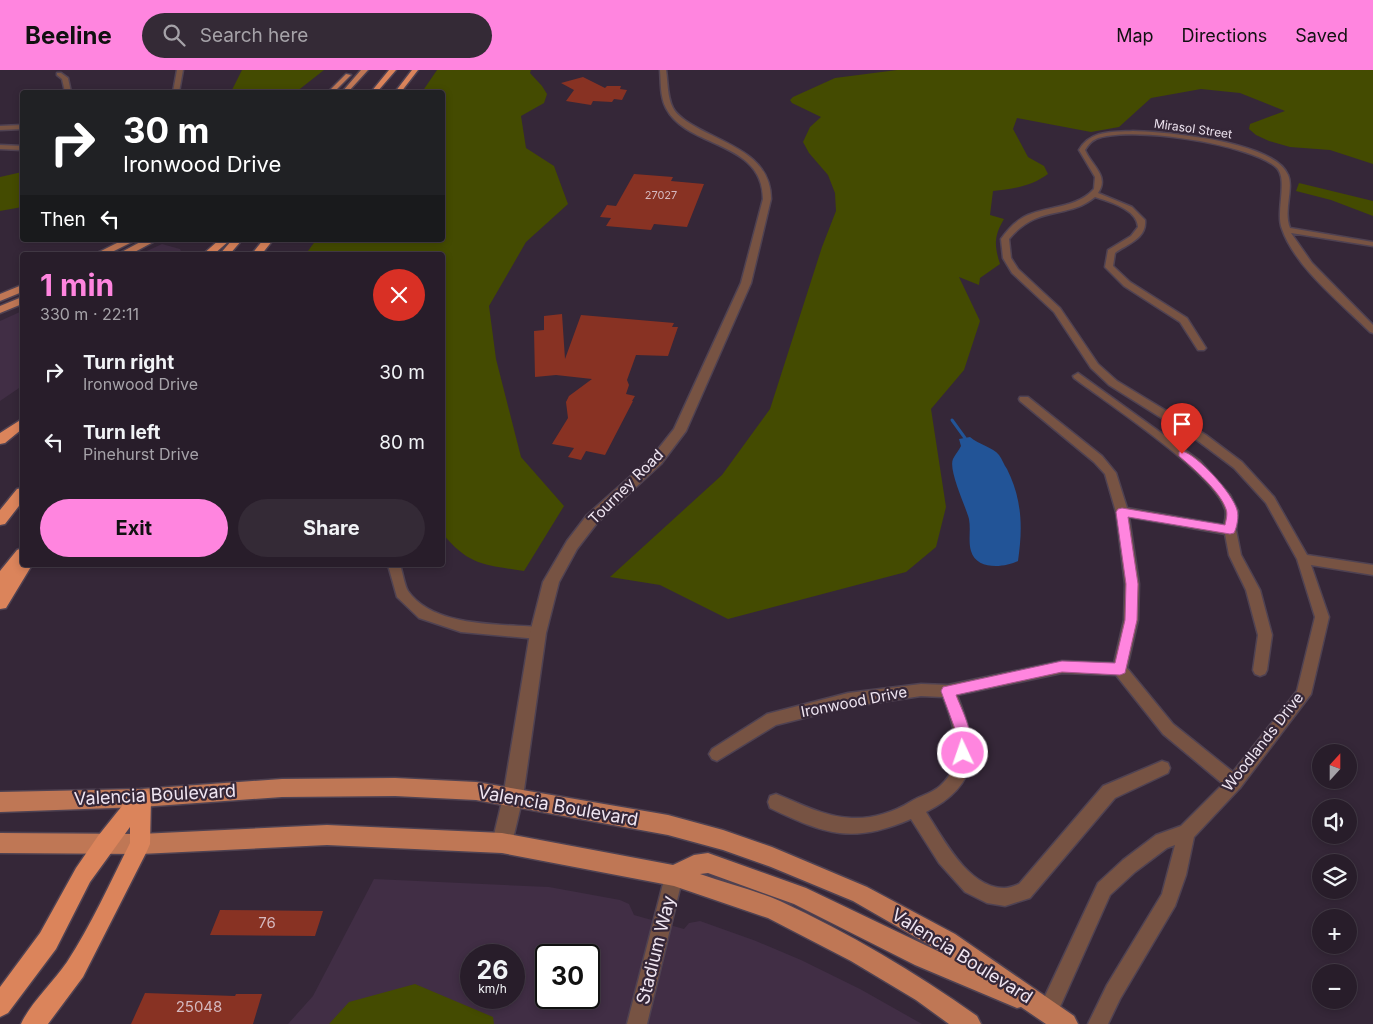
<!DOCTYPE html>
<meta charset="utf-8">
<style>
:root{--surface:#281d2a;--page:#342a36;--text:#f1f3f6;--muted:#a5a2a8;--line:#443b47;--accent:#ff85df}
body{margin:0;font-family:Inter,sans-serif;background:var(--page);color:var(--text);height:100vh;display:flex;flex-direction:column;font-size:19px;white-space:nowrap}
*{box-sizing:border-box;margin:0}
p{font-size:16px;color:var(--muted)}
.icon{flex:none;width:28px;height:28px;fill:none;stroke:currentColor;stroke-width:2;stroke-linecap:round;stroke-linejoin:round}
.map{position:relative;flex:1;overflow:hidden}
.panel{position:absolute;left:20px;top:182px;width:425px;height:315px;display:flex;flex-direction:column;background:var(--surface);border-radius:5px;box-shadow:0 2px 8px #0003,0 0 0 1px var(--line)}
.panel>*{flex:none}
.banner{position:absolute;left:20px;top:20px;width:425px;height:152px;border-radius:5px;box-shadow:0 2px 8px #0003,0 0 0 1px var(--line);background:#202124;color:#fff;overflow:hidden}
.needle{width:32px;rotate:21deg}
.tools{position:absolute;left:1312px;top:674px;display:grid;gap:10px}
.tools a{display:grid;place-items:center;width:45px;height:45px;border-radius:50%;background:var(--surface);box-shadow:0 2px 8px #0003,0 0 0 1px var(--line);font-size:25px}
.speed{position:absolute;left:460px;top:874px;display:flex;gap:10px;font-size:25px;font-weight:700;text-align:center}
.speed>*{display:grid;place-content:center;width:65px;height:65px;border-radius:50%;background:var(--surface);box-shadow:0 2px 8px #0003,0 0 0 1px var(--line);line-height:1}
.speed small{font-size:12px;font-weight:400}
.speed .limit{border:2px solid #111;border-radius:8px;background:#fff;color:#111}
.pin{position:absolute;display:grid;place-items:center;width:42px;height:42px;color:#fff;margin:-51px -21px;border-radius:50% 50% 50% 0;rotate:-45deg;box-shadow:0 0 5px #0007}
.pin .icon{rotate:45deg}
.me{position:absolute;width:55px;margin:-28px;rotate:357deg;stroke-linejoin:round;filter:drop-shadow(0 0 4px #0008)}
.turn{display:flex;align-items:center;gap:18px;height:105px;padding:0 20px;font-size:22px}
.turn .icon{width:65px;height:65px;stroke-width:2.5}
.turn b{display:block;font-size:35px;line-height:42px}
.then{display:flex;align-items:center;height:48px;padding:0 20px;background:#0003;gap:10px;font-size:19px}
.round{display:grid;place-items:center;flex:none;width:52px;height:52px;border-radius:26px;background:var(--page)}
.summary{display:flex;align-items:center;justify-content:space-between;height:85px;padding:0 20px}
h1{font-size:30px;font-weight:700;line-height:38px;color:var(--accent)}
.primary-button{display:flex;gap:10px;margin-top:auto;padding:10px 20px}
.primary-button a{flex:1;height:58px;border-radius:30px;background:var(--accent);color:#111;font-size:20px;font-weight:700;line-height:58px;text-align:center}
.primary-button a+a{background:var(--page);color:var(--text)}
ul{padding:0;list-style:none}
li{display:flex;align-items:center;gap:15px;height:70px;padding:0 20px}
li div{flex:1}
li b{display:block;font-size:19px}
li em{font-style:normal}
header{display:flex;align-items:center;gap:30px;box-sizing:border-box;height:70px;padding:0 25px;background:var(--accent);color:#111}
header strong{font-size:24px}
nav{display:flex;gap:28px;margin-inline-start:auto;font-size:18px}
.search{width:350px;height:45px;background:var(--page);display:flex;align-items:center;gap:12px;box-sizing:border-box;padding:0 18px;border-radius:28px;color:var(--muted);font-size:19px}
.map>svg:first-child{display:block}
</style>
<header>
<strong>Beeline</strong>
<div class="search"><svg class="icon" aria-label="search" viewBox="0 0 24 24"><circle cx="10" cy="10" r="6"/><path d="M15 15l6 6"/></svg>Search here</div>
<nav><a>Map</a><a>Directions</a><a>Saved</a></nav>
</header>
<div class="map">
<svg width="1373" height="954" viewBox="0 0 1373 954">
<rect width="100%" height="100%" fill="#352738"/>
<!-- built -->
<path fill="#412e45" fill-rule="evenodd" d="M162,174l18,5 3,6h-45z
M22,241v75l-22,15v-80z
M374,809l175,8 71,13 9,4 5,11 50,14 5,-6 11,-2 56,20 45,19 59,29 62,35h-634l25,-28zM471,885h43v43h-43zM546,885h43v43h-43z"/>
<!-- green -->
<path fill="#444b01" d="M242,0h82l-28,22h-65z
M437,0h94l-1,3 12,13 5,8 -3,9 -23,13 5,32 28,18 14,38 -42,38 -37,64 7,53 25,98 43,49 -40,65c-38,-6 -55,-5 -81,-37l-1,-279h-137l11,-15h126v-148h-20z
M897,0h476v94l-43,-14 -40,-3 -21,-6 -13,-6 -7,-6 1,-5 35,-13 -45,-18 -39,-4 -50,9 -32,29 -28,5 -74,-14 -4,11 15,28 16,9 4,8c-16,12 -35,15 -55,17l-3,24 14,4c-10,17 -10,26 -4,45l-20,14 -1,7 -20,-8 21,44 -16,49 -33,39 15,98 -10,40 -30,25 -178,47 -68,-34 -50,-8 112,-102 48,-66 52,-162 14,-36 -1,-18 -7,-18 -19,-22 -6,-11 7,-15 11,-10 -29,-14 -2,-3 3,-3 42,-19z
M22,102v35l-22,4v-34z
M1299,113l74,18v15l-42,-16 -35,-9z
M415,914l78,33 1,7h-165l20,-22z"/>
<!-- water -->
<path fill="#225497" d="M970,367c9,8 23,10 29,18 3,4 5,10 8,14 15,30 16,58 11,92 -14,7 -42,9 -47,-10 -3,-10 0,-21 -2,-32 -3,-12 -21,-49 -16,-60 2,-4 6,-9 8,-13l-2,-7z"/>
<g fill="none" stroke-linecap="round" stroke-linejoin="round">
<!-- stream -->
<path stroke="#225497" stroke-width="3" d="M952,350l13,18"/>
</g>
<!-- building -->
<path fill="#883223" d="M583,7l22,11 2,-2h14l-1,3 7,1 -5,10 -8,-1 -2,3 -19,-1 -2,4 -25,-4 8,-11 -13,-7z
M634,104l39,3 -2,4 33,3 -17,43 -33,-3 -3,6 -45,-4 5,-8 -11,-1 7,-12 9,1z
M562,244l3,45 16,-44 93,8 -2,4h6l-10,29 -32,-1 -9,25 2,5 -3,9 9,2 -3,5h1l-28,54 -19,-4 -5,9 -13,-3 6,-9 -22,-4 16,-26 -2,-16 3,-6 23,-17 -36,-4 -21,2 -1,-46 10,-1v-14z
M220,840l103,1 -8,25 -105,-1z
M145,923l90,3 1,-2h26l-9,30h-122z"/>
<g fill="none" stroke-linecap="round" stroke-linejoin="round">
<defs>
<path id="minor" d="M177,0h6l-4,22h-6z
M57,3h4l7,5 3,14h-6l-3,-13 -5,-4z
M1133,61c33,1 141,10 155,44 6,13 -5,36 2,53l83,14v4l-82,-13 21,30 61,62v8l-3,-1c-29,-29 -75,-65 -88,-103 -7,-17 7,-51 -6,-62 -26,-23 -148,-42 -180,-28 -5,2 -8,6 -11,11 6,15 25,26 13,43l34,14 13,13c2,19 -18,24 -30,33l-2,13 17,16 57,36 19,30 -2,2h-6l-18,-28 -56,-36 -19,-19 3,-17 23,-14 7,-9c-1,-18 -28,-25 -43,-30 -28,23 -57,7 -86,42l2,19 7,11 42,39 38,56 19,17 89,54 36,27 32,35 33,58 66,10v10l-62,-10 18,52 -18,77 -71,94 -46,49 -8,38 -11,31 -55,93 -12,25h-20l19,-39 55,-91 13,-49 -8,3 -32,24 -25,23 -55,123 -7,3 -7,-3 -3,-7 60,-128 25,-23 33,-25 25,-9 42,-42 -60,-50 -47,-59 -54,-2 -105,22c21,52 25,89 -31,117 17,26 42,76 78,76 5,0 10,-2 15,-4l84,-98 59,-25 6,2 2,5 -2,5 -53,25 -85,100 -25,8 -18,-3 -22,-11 -26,-29 -28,-44c-58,25 -85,16 -141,-11l-2,-6 2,-6 6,-2c25,10 49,23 76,24 20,1 42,-6 58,-16 9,-6 21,-8 30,-16 27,-23 14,-61 3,-89l-22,-1 -73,11 -72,18 -59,36 -5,-2 -3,-5 3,-5 55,-35 81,-21 73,-9 27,1 114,-24 52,2 10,-43 1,-36 -9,-72 -11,-38 -11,-12 -74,-61 -1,-2 1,-2h8l74,59 14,17 11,35 97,17c1,-5 3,-11 1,-16 -10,-35 -118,-106 -151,-131l-1,-2 5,-3 122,88 30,34 8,16 -2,19 5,25 19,35 12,45 -5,35 -2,4 -5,2 -5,-2 -2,-4 5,-35 -12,-45 -17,-35 -4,-21 -96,-17 10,67 -1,36 -11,48 46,56 60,48 64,-81 18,-74 -18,-58 -31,-56 -32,-35 -36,-27 -89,-56 -18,-17 -37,-56 -42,-39 -9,-15 -2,-19c7,-10 15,-19 27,-24 21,-9 49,-7 66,-26l1,-12 -16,-27c11,-20 34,-18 54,-19z
M0,75l22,1v4l-22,-1z
M388,495h12c3,8 4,19 8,26 25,36 91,33 130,36l5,2 2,4 -2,4 -5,2 -77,-7 -42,-14 -22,-21z
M674,797l6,3 3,6 -36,148h-20l38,-148 3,-6z"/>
<path id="tertiary" d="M660,0h6c2,12 1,27 7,38 3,6 8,9 13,13 32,22 85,30 85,78l-20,84 -65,148 -25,33 -64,59 -20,26 -18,33 -13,51 -23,164 -11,46 -3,7 -7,3 -7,-3 -3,-7 11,-46 27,-164 13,-51 24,-41 20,-26 64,-57 23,-29 67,-146 22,-84c0,-59 -76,-50 -97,-91 -6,-11 -5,-26 -6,-38z
M22,55v4l-22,1v-4z"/>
<path id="primary" d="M361,0h7l-20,22h-6z
M346,4l5,1 -17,17h-6z
M123,170h13l-30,15h-13z
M144,170h13l-28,15h-13z
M22,215v7l-22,9v-7z
M22,227v7l-22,9v-7z
M395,708l81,4 192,33 55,15 49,17 95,40 88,47 119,82 4,8h-32l-25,-17 -4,1 -102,-43 -121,-61 -86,-31 -8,1c26,9 54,16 80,27 69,32 135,71 197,115l4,8h-32l-33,-24 -65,-39 -83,-43 -94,-32 -172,-33 -175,-8 -187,9 -140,-1v-20l140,1 187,-9 175,8 171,32 21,-10 14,-2 98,35 144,69 -97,-56 -82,-34 -48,-17 -55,-15 -192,-35 -81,-4 -113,1 -141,10 -141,5v-20l141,-3 141,-10z"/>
<path id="motorway" d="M389,0h7l-19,22h-6z
M412,0h6l-17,22h-6z
M219,170h11l-17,15h-11z
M232,170h10l-13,15h-10z
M263,170h10l-12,15h-10z
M22,349v10l-17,14 -5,1v-11z
M22,418v14l-17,22 -5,1v-15l17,-21z
M22,478v17h10l-26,43 -6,1v-38l17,-21z
M141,719l7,2 3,7 -1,46 -3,7 -64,126 -35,47h-27c8,-19 33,-43 46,-62 24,-37 43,-79 63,-119v-16l-40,55 -34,67 -48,64 -8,4v-30l40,-54 36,-65 22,-32 36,-45z"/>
</defs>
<!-- minor casing -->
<use href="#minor" stroke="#4f4252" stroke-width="3"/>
<!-- tertiary casing -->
<use href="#tertiary" stroke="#4f4252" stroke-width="3"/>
<!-- primary casing -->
<use href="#primary" stroke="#4f4252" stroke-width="3"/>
<!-- motorway casing -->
<use href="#motorway" stroke="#4f4252" stroke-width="3"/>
<!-- minor -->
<use href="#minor" fill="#775343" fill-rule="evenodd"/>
<!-- tertiary -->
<use href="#tertiary" fill="#775343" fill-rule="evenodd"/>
<!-- primary -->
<use href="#primary" fill="#bf7755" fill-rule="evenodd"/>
<!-- motorway -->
<use href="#motorway" fill="#db845b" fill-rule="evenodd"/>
</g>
<!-- route -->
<path fill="#ff85df" stroke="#a65691" d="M1182,381c16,4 51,43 55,59 2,6 0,17 -3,23l-4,1 -102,-17 10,67 -1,36 -12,53 -5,2 -58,-3 -106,23c7,18 21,43 12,63l-5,2 -5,-2 -2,-5 -1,-24 -14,-38 2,-4 119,-26 53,2 10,-43 1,-36 -10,-72 2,-3 4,-1 103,17c1,-5 3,-11 1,-16 -6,-18 -33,-41 -47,-53v-4z"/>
<g text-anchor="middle" stroke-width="4.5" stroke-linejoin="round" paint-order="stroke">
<!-- far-number labels -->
<g font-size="11" fill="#d5b8be">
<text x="661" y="129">27027</text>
</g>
<!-- far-street labels -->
<g font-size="12" fill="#efe5f1" stroke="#352738">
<text transform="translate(1193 59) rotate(8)" y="4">Mirasol Street</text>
</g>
<!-- street labels -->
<g font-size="15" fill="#efe5f1" stroke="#352738">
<text transform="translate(626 417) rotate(-45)" y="5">Tourney Road</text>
<text transform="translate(854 632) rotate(-11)" y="5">Ironwood Drive</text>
<text transform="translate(1263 672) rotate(-52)" y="5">Woodlands Drive</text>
</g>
<!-- near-number labels -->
<g font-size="15" fill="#d5b8be">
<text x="267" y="858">76</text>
<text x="199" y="942">25048</text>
</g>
<!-- near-street labels -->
<g font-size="18" fill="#efe5f1" stroke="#352738">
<text transform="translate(155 725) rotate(-3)" y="6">Valencia Boulevard</text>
<text transform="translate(558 736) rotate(10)" y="6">Valencia Boulevard</text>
<text transform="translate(656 880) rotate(-76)" y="6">Stadium Way</text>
<text transform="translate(962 886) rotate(32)" y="6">Valencia Boulevard</text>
</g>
</g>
</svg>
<div class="tools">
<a><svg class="needle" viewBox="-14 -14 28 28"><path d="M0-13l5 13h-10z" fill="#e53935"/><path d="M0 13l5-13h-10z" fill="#a5a2a8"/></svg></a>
<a><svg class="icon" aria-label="sound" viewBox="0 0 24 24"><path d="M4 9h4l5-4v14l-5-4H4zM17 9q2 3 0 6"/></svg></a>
<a><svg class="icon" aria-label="layers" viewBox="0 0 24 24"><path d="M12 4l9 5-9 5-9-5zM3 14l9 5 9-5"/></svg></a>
<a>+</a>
<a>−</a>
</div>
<div class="speed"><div>26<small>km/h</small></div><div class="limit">30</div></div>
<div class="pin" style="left:1182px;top:384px;background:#d93025"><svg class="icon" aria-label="arrive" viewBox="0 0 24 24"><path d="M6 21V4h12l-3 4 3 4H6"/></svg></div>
<svg class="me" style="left:963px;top:683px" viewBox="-20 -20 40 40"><circle r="17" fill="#ff85df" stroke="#fff" stroke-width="3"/><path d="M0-11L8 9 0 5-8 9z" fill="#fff"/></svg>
<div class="banner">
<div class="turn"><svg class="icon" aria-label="right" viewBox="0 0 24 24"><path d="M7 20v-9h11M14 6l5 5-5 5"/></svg><div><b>30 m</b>Ironwood Drive</div></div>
<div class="then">Then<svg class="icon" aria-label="left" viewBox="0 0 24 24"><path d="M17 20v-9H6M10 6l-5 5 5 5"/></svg></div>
</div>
<section class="panel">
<div class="summary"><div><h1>1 min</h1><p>330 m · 22:11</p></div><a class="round" style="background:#d93025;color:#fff"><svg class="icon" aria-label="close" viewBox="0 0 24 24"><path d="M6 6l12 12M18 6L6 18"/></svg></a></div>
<ul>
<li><svg class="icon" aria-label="right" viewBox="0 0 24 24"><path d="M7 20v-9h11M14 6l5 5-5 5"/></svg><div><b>Turn right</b><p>Ironwood Drive</p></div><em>30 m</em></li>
<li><svg class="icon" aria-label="left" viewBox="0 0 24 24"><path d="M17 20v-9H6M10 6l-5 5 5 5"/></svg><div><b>Turn left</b><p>Pinehurst Drive</p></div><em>80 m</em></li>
</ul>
<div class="primary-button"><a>Exit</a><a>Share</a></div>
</section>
</div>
